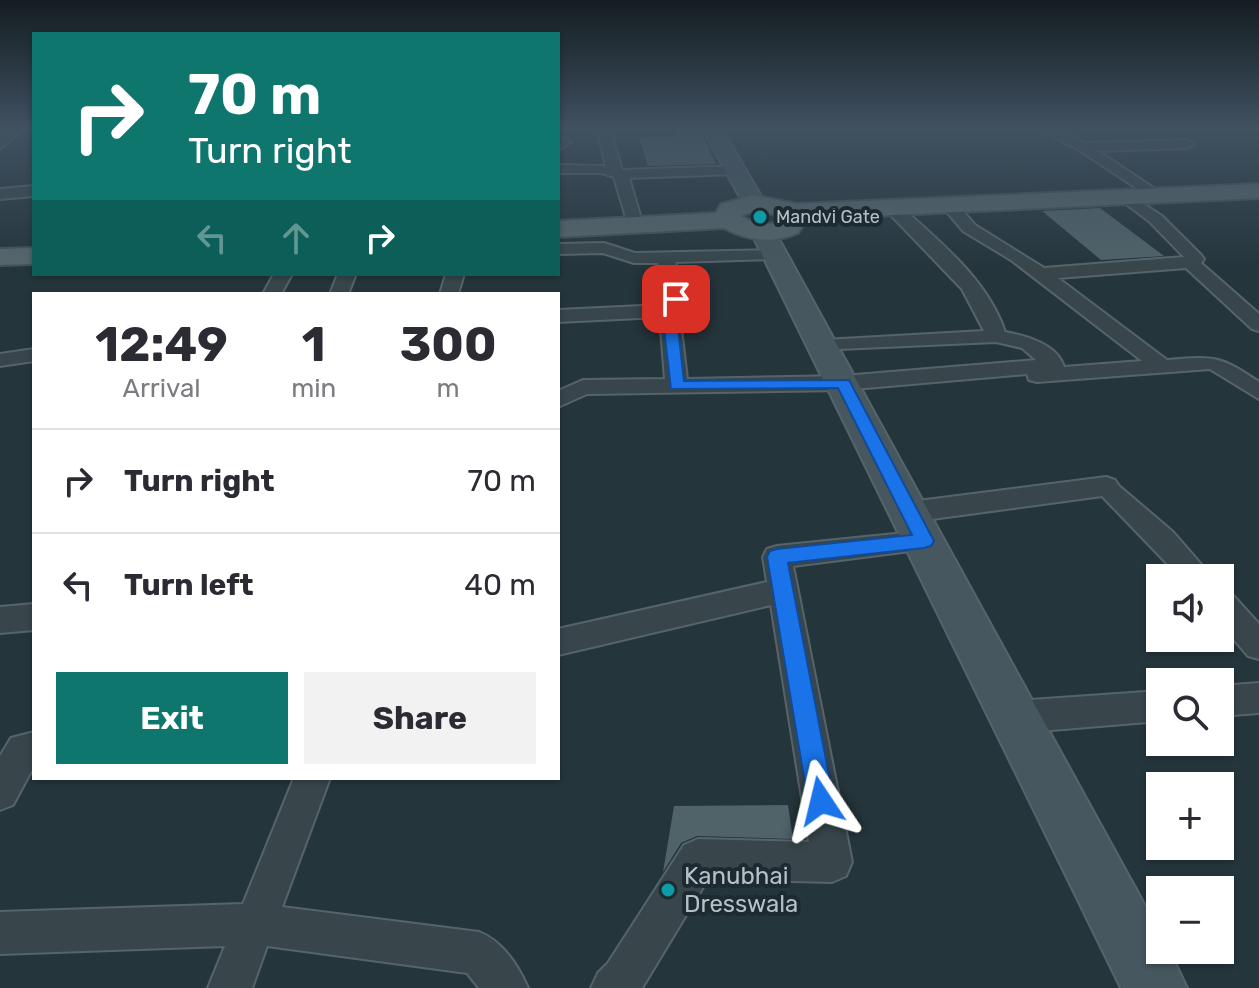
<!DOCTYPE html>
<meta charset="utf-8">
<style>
:root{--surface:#fff;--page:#f2f2f3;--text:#2b2b33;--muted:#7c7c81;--line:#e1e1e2;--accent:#0f766e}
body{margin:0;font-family:Rubik,sans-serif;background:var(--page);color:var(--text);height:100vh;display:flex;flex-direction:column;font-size:30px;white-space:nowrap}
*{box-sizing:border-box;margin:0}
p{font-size:26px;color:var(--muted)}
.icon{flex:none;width:44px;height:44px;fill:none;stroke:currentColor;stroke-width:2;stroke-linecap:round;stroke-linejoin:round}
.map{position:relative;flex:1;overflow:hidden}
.drawer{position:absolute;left:32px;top:292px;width:528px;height:488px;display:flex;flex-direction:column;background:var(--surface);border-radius:0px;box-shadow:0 2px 6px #0004}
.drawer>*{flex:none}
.top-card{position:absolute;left:32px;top:32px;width:528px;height:244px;border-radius:0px;box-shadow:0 2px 6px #0004;background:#0f766e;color:#fff;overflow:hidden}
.controls{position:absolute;left:1146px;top:564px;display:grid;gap:16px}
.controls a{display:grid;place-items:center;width:88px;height:88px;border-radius:0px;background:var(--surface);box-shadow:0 2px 6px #0004;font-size:40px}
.pin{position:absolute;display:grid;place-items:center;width:68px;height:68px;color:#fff;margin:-34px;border-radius:16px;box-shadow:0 4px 12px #0006}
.me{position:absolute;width:88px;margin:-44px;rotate:350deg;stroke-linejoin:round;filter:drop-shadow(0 0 6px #0008)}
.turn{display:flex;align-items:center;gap:28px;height:168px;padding:0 24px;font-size:36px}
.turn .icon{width:104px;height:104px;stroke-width:2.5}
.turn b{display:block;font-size:56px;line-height:68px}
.lanes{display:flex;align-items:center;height:76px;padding:0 24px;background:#0003;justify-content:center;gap:40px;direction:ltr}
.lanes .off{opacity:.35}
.eta{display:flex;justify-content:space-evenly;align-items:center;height:136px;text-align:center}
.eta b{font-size:48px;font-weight:700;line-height:56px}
.primary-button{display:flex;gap:16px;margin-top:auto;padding:16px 24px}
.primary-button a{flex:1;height:92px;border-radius:0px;background:var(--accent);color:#fff;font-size:32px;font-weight:700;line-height:92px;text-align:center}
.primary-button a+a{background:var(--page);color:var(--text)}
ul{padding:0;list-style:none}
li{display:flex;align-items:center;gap:24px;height:104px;padding:0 24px;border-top:2px solid var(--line)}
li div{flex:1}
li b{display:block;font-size:30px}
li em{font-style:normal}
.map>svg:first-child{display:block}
</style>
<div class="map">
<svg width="1259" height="988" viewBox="0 0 1259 988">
<rect width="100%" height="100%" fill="#25353c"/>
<!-- building -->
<path fill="#506369" d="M676,129h24l16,35 -68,2 -9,-29 40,-1z
M1100,208l64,48 -63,4 -59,-49z
M788,805l5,34 -96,-3 -16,7 -18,29 11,-66z"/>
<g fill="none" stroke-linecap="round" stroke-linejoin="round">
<defs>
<path id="minor" d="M9,129h14l-23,20v-11z
M597,129h13l12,41 113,-4 7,4 -7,4 -106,4 14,47 -2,3h-12l-15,-51 -12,-4h-44v-8l48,1z
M1039,129h17l30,14 101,-3 7,4 -7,4 -89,3 60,40 3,3 -8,5 -74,-49z
M564,138l7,4 -13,8v-10z
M34,186v10l-34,3v-10z
M1131,196l31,20 39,39 3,4 -3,4 58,51v17l-7,-2 -66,-61 -128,10 109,82c47,-4 52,-5 92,22v17l-49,-30 -173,13 -8,-2 -2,-6 -184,16 -256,4 -29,13v-16l25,-11 82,-1 -5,-62 -102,5v-12l105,-5 4,-6 -9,-36h-24l-31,-10 -45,1v-10l46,-1 31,10 147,-3 3,4 -3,4 -6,1 -101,3 10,37 -6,12 8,68 156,-3 193,-16 -14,-12 -26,-6 -179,8 -3,-4 3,-4 7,-2 160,-9 -22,-42 -75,-78v-6h12c39,35 89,75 106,127 21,4 52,12 59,35l78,-6 -131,-101 -48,-29 -22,-26 2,-3h12l20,23 69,43 140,-11 -34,-35 -24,-18 -3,-3z
M274,274h18l-11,20h-18z
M338,274h18l-8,20h-18z
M446,274h18l-6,20h-18z
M34,349v12l-34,5v-12z
M1106,477l9,3 4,6 54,46 40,46h-32l-79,-82 -192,26 -9,-3 -4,-7 4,-7 9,-3z
M924,531l10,3 4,7 -4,7 -141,18 59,296 -6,14 -14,6 -124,-3 -66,109h-51l7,-15 10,-10 76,-118 14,-6 111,3 -38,-237 -213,50v-26l209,-47 -4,-25 4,-8 10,-3z
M1220,590l11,3 28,31v35l-11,-3 -28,-33z
M34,604v26l-34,3v-26z
M1259,683v30l-39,3v-30z
M1160,691v30l-145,12 -12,-5 -5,-11 5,-11 12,-5z
M34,732v34l-21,39 -13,5v-54l11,-18z
M294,778h36l-48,129 197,25c23,9 39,33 49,56h-49l-12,-15 -200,-27 -15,42h-44l17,-42 -225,8v-42l243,-8z"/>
<path id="secondary" d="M703,129h19l43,74 -3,5h-16z
M763,225l9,2 3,5 385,701v17h9l18,38h-66l-370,-756 3,-5z"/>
<path id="primary" d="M1259,184v14l-452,21 -9,14c-25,11 -50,8 -74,-5l-166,9v-16l158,-8 5,-9 33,-9 42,9zM754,211l24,4 3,5c-14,8 -27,3 -40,-4z
M34,248v16l-34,1v-16z"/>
</defs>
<!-- minor casing -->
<use href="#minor" stroke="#56646a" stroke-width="4"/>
<!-- secondary casing -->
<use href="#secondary" stroke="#56646a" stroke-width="4"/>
<!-- primary casing -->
<use href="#primary" stroke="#445258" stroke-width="4"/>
<!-- minor -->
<use href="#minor" fill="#38464c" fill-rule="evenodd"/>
<!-- secondary -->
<use href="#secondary" fill="#47575f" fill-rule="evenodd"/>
<!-- primary -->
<use href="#primary" fill="#56666c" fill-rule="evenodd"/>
</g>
<!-- sky -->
<linearGradient id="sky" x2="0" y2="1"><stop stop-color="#141d21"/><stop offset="0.48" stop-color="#405161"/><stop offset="1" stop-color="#405161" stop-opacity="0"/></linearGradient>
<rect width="1259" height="268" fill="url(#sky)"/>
<!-- route -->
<path fill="#1a73e8" stroke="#114b97" stroke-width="2" d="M676,295l7,4 -7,12 8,70 165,-1 85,161 -3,5 -7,2 -136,15 46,238 -4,10 -9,3 -9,-3 -4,-10 -41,-244 3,-6 7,-2 135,-14 -74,-147 -167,1 -9,-78 10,-15z"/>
<!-- markers -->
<g fill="#0f9aa8" stroke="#1d2b31" stroke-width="3">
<circle cx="760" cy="217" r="8"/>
<circle cx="668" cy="890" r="8"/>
</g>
<g text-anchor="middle" stroke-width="8" stroke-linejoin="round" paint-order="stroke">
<!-- far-poi labels -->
<g font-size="18" fill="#b4c1c7" stroke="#1d2b31" text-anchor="start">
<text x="776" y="223">Mandvi Gate</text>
</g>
<!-- near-poi labels -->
<g font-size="24" fill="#b4c1c7" stroke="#1d2b31" text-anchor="start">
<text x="684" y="884">Kanubhai<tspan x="684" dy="28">Dresswala</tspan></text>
</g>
</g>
</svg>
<div class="controls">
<a><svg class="icon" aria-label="sound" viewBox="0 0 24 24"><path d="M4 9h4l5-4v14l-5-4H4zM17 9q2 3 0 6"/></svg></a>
<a><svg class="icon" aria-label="search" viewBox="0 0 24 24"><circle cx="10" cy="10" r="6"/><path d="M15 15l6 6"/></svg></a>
<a>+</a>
<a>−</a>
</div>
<div class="pin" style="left:676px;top:299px;background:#d93025"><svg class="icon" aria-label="arrive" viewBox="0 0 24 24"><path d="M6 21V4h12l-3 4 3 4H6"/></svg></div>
<svg class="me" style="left:821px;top:801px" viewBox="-20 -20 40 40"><path d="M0-17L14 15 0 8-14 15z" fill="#1a73e8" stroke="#fff" stroke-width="4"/></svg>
<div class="top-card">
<div class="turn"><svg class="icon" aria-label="right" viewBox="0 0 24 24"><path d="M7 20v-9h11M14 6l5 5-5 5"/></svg><div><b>70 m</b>Turn right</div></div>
<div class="lanes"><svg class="icon off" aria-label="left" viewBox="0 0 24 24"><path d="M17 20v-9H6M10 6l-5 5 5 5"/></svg><svg class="icon off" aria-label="ahead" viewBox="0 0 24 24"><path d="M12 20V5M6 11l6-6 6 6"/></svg><svg class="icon" aria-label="right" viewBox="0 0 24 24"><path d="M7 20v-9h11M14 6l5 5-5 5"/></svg></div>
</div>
<section class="drawer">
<div class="eta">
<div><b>12:49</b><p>Arrival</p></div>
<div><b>1</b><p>min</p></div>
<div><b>300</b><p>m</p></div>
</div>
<ul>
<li><svg class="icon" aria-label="right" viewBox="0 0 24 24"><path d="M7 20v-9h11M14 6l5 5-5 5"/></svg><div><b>Turn right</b></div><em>70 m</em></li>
<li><svg class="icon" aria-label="left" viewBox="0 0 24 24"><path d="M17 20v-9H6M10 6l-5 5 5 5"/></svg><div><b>Turn left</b></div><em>40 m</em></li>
</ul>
<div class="primary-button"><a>Exit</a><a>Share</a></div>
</section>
</div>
